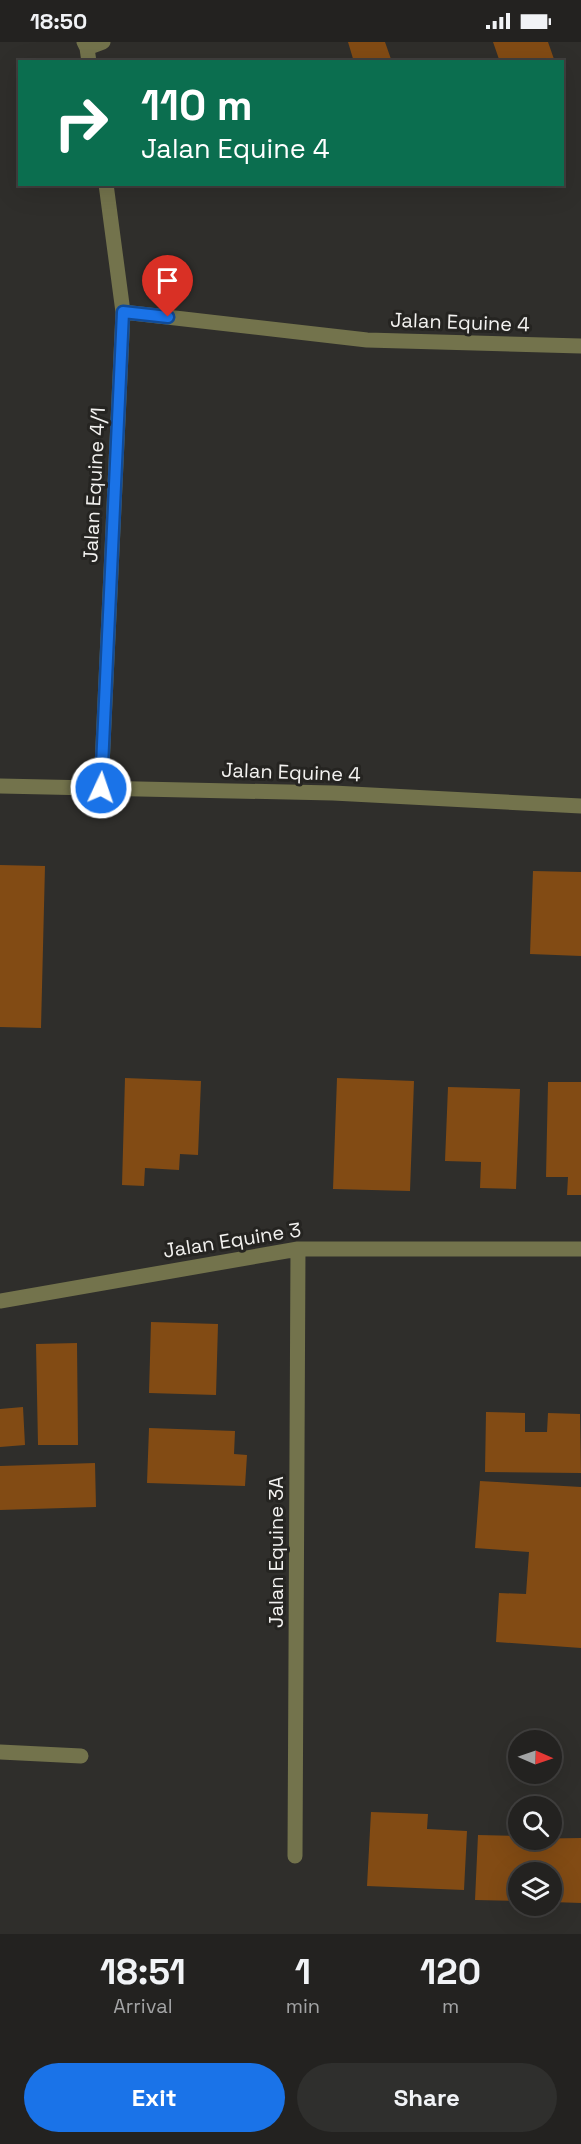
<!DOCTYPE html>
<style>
:root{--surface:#232220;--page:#2f2f2d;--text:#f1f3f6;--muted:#a3a4a5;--line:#403f3e;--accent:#1a73e8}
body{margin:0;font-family:"Space Grotesk",sans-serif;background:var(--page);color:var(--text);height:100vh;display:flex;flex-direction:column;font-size:22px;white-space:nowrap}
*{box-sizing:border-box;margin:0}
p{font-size:20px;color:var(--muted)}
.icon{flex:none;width:33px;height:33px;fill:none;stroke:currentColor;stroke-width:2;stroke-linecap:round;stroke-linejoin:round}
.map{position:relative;height:1892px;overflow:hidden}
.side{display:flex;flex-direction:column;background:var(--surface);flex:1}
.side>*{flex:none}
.banner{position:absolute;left:18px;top:18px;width:546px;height:126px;border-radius:0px;box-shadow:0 6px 24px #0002,0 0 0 2px var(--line);background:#0b6e4f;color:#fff;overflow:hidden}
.needle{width:39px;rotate:92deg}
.tools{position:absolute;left:508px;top:1688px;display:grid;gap:12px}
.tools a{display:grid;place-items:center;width:54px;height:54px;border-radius:50%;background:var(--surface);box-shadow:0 6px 24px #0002,0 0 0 2px var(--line);font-size:30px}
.pin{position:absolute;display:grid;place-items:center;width:51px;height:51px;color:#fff;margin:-62px -26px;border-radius:50% 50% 50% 0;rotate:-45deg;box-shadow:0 0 6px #0007}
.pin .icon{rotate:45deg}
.me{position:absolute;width:66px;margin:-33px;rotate:3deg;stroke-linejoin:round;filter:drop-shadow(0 0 4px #0008)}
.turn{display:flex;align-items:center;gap:21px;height:126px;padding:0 24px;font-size:27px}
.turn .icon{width:78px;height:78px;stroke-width:2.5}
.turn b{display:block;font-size:42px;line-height:51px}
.eta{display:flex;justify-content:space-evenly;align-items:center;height:102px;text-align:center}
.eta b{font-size:36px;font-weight:700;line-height:42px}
.action{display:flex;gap:12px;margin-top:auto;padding:12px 24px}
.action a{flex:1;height:69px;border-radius:36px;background:var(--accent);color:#fff;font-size:24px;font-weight:700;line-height:69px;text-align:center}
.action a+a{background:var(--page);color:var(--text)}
.status{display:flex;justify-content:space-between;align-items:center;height:42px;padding:0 30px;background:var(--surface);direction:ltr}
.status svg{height:16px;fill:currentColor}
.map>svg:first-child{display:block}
</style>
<div class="status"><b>18:50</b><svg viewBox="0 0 49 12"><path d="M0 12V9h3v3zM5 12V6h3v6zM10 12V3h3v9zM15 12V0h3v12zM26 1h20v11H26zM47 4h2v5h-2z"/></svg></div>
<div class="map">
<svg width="581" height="1892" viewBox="0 0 581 1892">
<rect width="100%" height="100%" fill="#2f2e2b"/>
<!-- building -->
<path fill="#824b14" d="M348,0h37l7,20h-38z
M493,0h55l7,20h-55z
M0,823l45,1 -4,162 -41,-1z
M533,829l48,1v84l-51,-2z
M125,1036l76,3 -3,74 -18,-1 -1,16 -34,-2 -1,18 -22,-1z
M337,1036l77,3 -4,110 -77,-2z
M548,1040h33v113h-14l1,-18h-22z
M448,1045l72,2 -4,100 -36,-1 1,-26 -36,-1z
M151,1280l67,2 -2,71 -67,-2z
M77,1301l1,102h-40l-2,-101z
M23,1365l2,38 -25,2v-38z
M486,1370l39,1v19h22l1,-19 32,1 1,59 -96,-1z
M149,1386l86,3 -1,23 13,1 -2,31 -98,-3z
M95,1421l1,44 -96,3v-44z
M480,1439l101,6v161l-85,-6 3,-49 27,1 3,-42 -54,-4z
M371,1770l57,2 -1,15 40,2 -3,59 -97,-4z
M478,1793l41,1v3l62,-1v65l-29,-1v-30h-33v29l-44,-1z"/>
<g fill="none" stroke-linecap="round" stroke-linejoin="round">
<!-- minor -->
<path stroke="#73734c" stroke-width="15" d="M84,0l3,6 2,14
M87,6l16,-6
M123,270l244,28 214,6
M0,744l333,7 248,13
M101,746l22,-476 -17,-128
M0,1259l298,-52h283
M0,1710l81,4
M295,1814l3,-607"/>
</g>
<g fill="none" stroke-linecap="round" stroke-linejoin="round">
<defs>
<path id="route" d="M101,746l22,-476 45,5"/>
</defs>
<!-- route casing -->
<use href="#route" stroke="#114b97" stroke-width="15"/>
<!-- route -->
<use href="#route" stroke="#1a73e8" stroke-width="10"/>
</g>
<g text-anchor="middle" stroke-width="6" stroke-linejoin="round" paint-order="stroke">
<!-- street labels -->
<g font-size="20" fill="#f2f1ef" stroke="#252421">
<text transform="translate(460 280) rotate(2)" y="7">Jalan Equine 4</text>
<text transform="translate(94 443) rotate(-87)" y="7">Jalan Equine 4/1</text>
<text transform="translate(291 730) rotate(2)" y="7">Jalan Equine 4</text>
<text transform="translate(232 1198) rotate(-9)" y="7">Jalan Equine 3</text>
<text transform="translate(276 1510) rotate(-90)" y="7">Jalan Equine 3A</text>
</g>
</g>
</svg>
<div class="tools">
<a><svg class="needle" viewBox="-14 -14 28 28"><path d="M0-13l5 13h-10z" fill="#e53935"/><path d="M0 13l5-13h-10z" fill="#a3a4a5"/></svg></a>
<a><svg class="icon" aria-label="search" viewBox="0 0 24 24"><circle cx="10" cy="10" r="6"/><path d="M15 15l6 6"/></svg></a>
<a><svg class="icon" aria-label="layers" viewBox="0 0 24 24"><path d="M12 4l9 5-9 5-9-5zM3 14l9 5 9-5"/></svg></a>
</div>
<div class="pin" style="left:168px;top:275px;background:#d93025"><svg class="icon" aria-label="arrive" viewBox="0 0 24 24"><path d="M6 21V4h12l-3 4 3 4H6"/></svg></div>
<svg class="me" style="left:101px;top:746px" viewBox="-20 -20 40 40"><circle r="17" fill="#1a73e8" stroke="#fff" stroke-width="3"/><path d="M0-11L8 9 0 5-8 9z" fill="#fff"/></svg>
<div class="banner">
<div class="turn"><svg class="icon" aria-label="right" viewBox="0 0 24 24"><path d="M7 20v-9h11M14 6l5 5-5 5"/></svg><div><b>110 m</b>Jalan Equine 4</div></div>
</div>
</div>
<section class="side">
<div class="eta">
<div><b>18:51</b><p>Arrival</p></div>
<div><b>1</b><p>min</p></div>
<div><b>120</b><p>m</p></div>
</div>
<div class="action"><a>Exit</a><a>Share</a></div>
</section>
